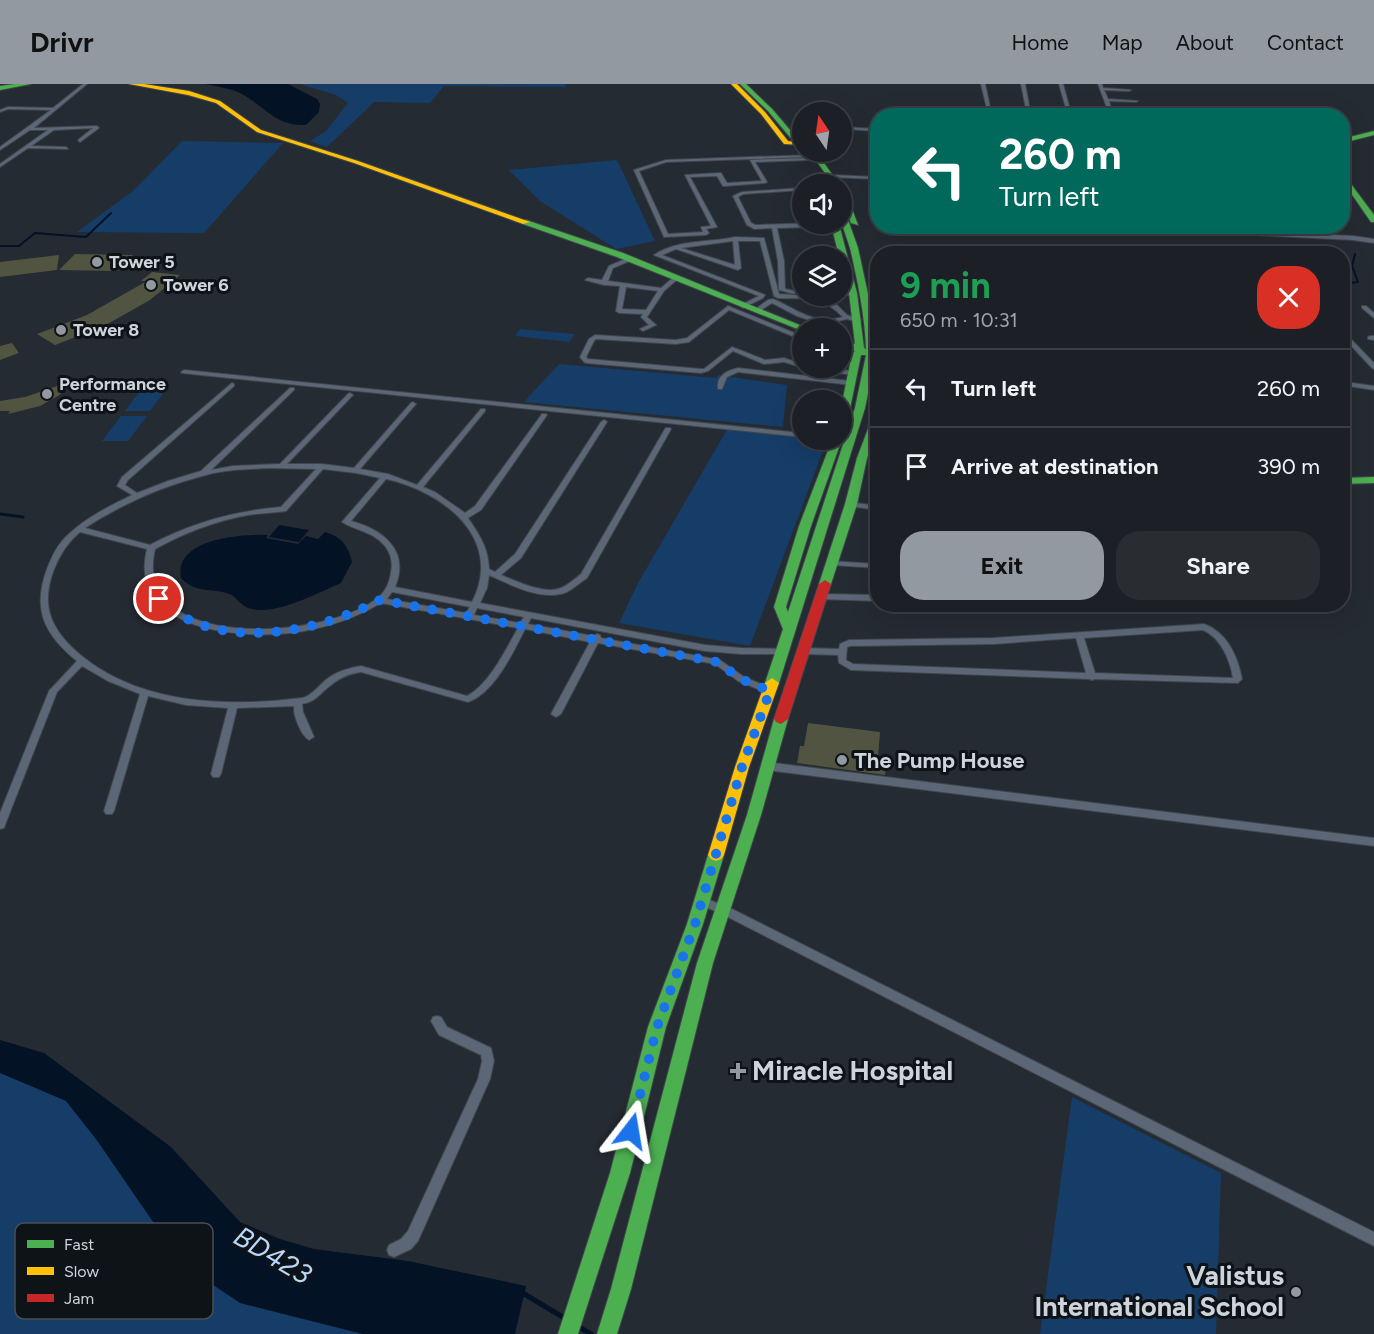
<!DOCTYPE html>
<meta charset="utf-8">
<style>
:root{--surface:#1c2026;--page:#292d32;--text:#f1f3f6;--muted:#a0a3a7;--line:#3a3e43;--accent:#9299a0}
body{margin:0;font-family:Figtree,sans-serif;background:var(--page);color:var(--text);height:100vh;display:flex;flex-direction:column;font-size:22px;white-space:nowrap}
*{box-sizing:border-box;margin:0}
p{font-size:20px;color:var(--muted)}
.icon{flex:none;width:33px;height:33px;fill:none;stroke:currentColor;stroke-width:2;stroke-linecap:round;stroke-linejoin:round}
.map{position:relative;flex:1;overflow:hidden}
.drawer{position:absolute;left:870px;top:162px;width:480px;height:366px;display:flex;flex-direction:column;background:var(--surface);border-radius:24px;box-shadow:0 6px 24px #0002,0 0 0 2px var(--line)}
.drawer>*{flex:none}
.hud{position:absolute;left:870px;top:24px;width:480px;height:126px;border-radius:24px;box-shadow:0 6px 24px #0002,0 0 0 2px var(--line);background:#00695c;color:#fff;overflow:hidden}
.needle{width:39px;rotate:347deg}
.fabs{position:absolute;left:792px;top:18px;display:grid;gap:12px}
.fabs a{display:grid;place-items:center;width:60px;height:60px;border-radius:50%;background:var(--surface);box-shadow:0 6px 24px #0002,0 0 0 2px var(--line);font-size:30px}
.pin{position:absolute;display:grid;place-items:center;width:51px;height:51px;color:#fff;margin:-26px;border:3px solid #fff;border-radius:50%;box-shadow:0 2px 6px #0007}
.me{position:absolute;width:66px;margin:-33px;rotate:14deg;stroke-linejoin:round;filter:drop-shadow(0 0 4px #0008)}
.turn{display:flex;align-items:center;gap:21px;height:126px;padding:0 30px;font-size:27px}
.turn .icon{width:78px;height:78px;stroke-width:2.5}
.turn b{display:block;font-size:42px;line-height:51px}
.round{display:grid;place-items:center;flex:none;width:63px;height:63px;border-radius:24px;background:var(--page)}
.overview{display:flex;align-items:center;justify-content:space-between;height:102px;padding:0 30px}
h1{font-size:36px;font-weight:700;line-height:45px;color:#1e9e55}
.action{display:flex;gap:12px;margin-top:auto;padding:12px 30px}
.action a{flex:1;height:69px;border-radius:24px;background:var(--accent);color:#111;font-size:24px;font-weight:700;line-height:69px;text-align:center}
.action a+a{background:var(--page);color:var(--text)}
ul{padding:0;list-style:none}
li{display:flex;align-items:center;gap:18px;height:78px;padding:0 30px;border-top:2px solid var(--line)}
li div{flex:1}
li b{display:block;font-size:22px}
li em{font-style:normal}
header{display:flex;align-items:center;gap:36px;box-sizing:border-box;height:84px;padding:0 30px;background:var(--accent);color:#111}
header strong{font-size:28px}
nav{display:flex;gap:33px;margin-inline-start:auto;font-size:21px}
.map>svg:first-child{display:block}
</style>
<header>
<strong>Drivr</strong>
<nav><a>Home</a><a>Map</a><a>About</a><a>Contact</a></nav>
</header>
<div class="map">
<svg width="1374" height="1250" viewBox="0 0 1374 1250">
<rect width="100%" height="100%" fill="#252b32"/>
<!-- green -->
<path fill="#153d68" d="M300,0h265v3l-121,-1 -14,17 -56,-1 -47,45 -17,-6 16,-10 22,-28 -12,-8z
M182,57l101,2 -79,90 -127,-1 56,-41z
M617,76l38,81 -39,8 -76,-48 -31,-31z
M520,245l55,5 -6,8 -54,-6z
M559,280l157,14 2,-3 69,10 -4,42 -259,-25z
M142,304h25l-17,23h-25z
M121,332h26l-19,25h-26z
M728,344l74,8v4h25l-77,206 -131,-23 19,-40z
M0,989l66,27 30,39 144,164 123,31h-363z
M1072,1013l149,76 -5,161h-176z"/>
<!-- water -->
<path fill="#041225" d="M205,0h83l29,15 3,5 -1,8 -13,13c-31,1 -40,-18 -64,-31 -10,-5 -25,-8 -37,-10z
M279,441l30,5 -10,12 -30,-5z
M325,448c17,5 23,14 27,30l-11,21c-24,10 -67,34 -93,25 -8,-3 -12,-12 -19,-14 -18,-7 -31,1 -48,-16 -7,-40 60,-44 87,-43l-2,3 32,6 8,-8 12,3z
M0,956l44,13 127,94 69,75 40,17 34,10 94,12 118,25 -11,48h-152l-123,-31 -58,-39 -86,-125 -30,-38 -66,-28z"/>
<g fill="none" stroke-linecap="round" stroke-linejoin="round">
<!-- stream-far2 -->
<path stroke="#041225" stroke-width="2" d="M0,162h19l16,-13 51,4 25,-24
M1342,200l16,-2 -6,-16 3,-12"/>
<!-- stream-far1 -->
<path stroke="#041225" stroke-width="3" d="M0,430l23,3"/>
<!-- stream -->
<path stroke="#041225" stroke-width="5" d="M521,1208l45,27
M577,1242l14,8"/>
</g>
<!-- building -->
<path fill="#525442" d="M75,170l58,1 -2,2h3l-11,12 -6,2 -58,-1z
M59,171l-2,15 -57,7v-15z
M152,188l28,3 -30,25 -46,26 -49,19 -18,-11 50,-19 60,-34h-6z
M12,259l7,10 -19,7v-14z
M78,295l-20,17 -18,10 -32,8 2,-3h-10v-10l25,-4z
M808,639l72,9 -2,25 9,1 -2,17 -88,-12 3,-17h4z"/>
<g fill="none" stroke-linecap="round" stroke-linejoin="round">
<defs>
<path id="street" d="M83,0h4l-53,44 63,-2 2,2 -19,14 -2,-2 15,-12 -39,2 -23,16 35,1 2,2 -40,-1 -28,19v-3l48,-34h-18l-30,20v-3l51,-37 -43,-1 -8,3v-2l8,-3 45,1z
M981,0h4l5,23 36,2 -5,-25h4l5,26 37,2 -8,-28h4l8,29 31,3h-27l-88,-7z
M1098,0h4l1,4 28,2 -2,1 -25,-1 4,9 30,2 -2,1 -27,-1 2,7 40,3 -2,1 -37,-2 2,6h-4z
M793,41l9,1v2l-11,-1z
M842,43l36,2v2l-36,-2z
M810,71l-2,2 -142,5 -27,9 29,63 35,-2 -2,-5 10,-1 -26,-51 34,-2h2l6,10 35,-2 -12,-21 62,-2 -2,2 -55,2 12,20 -2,1 -40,3h-2l-6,-10 -27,1 27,50 -11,2 3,4 -3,2 -42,2 -30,-67 32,-10z
M831,91l47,2v2l-49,-2v-1z
M802,104v2l-59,4 -5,3 13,26 4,2 91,-3 3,2 -3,2 -69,2 7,33 1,28 11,2 1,1 -3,2 -15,-4 -1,-29 -6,-33 -18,1 -7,-4 -14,-29 9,-4z
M1161,143l192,9 21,3v4l-21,-3 -194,-10v-2z
M735,153l29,1 15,56 33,2 15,3 10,6 10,10 14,5 -3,2 -11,-3 -13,3h-19l-18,-6 -25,-13 -14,9h-4v-2l14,-10 5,-1c26,11 39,26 70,18 -23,-23 -36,-18 -65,-19l-4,-2 -14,-55h-22l3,27 -3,2 -62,-21 -14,6 103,40 -2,3 -20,10 -3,-2 1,-1 18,-9 -105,-41c24,-16 55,-12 81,-18zM733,157l2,24 -54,-17z
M630,173l2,1v2l-19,8 -5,13 53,7 13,-11 5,1 -15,13 -17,26 9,8 -13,6 -3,-2 9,-4 -8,-8 2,-3 -24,-1 -3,-2 4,-25 -16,-1 -19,-5 3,-2 14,2 7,-14zM626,203l32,4 -12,19 -24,-1z
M872,195h6v4l-8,-1v-2z
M842,207h11l3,2 -3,2h-11z
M728,222l74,30v4l-73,-30 -40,32 -13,2 -80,-5 -2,2 -8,16 2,2 113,10h3l28,-22 33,13 19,-2 18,6 2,4 -20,-6 -20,2 -31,-13 -25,20 -7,2 -115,-10 -2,-1 -4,-5 9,-18 6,-4 81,5 11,-2z
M1362,222h4l8,7v5l-12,-10z
M1342,246l32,33v6l-2,-1 -30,-32z
M1370,252h4v4l-6,-1v-2z
M738,284l113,13 3,2 -3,2 -113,-13 -11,5 -5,12h-4c-2,-13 8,-18 20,-21z
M810,284h14l29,3 3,2 -3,2 -40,-5z
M184,286l618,63v4l-620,-64 -1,-1z
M1342,290l10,9 22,3v4l-26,-4 -6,-6z
M232,299l2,1v2l-106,94 -3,5 12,8 31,-12 33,-10 89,-83h4v2l-83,80 22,-4 47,-2 68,-70 2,-1 3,2 -1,1 -65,68h35l32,4 57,-65 2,-1 3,2 -1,1 -55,64 28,5 29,11 64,-76h4v2l-62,76 12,5 30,21 10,-7 67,-92h4l1,1 -66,95 -13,8c12,18 20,29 21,51l6,3 20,-18 86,-132 3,-2 2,1 1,1 -86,136 -20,17c15,6 44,20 60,13 7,-3 14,-9 20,-14l84,-145 1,-1h4l1,1 -84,149c-6,4 -13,10 -20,14 -24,10 -56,-7 -78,-17l-2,13 -7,15 225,42 36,3 45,1 1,2 -1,2 -3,1h-42l-36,-3 -174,-33 -3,6 65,12 4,-2 3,1 1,3 119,22 24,17 29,12 1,2 -4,3 -32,-13 -23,-17 -117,-21 -37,71 -5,3 -5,-3 39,-72 -65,-13c-12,24 -31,64 -57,73l-107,-30c-14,2 -24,7 -35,17 -8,7 -12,13 -24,15l1,8 11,25 -5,3c-8,-5 -16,-24 -15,-34l-57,2 -16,66 -2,3h-6l-2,-3 17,-66 -42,-3 -38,-9 -34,115 -2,3h-6l-2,-3 36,-117 -32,-13 -26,-15 -25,26 -52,133 -1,3 -4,1v-16l49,-122 28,-30c-33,-27 -45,-52 -30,-92 5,-13 11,-26 22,-35 18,-17 41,-28 63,-39l-15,-9 5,-9zM271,384l45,1 -35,38c-47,4 -90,16 -131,38l-65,-17c38,-25 78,-42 121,-53 21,-6 44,-6 65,-7zM323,385l33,4 24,5 -38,44c14,9 31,9 43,24 6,8 8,17 6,26 -1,9 -5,18 -11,24 -49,44 -250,58 -225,-47 29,-16 60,-28 93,-34 12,-2 25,-2 38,-4zM386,395c56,12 119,59 86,123l-77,-15c15,-36 -11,-57 -44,-66zM80,448l67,17c-21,84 102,92 157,82 28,-5 53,-14 77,-28l137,25c-12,21 -29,57 -51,68l-106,-30c-12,2 -24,5 -34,13 -7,5 -16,18 -25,19 -72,9 -159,7 -219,-41 -14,-11 -28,-26 -33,-43 -8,-27 9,-65 30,-82zM392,508l78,15 -4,6 -79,-14zM477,524l47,9 -4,6 -46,-8z
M848,418l30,4v4l-30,-4z
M829,477l49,3v4l-46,-3 -4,-2z
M822,510l56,1v6l-59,-2 -1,-2 1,-2z
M1204,540c23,8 34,33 38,55l-4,4 -143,-4 -3,1 -3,-1 -238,-9 -12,-7 -1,-8 -34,-1 -4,-3 4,-3 35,1 1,-5 9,-4 144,-2zM1203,546c18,8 27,30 30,48l-138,-5 -11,-35zM1076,554l10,35 -233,-9 -7,-4 1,-13 3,-1 143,-2z
M766,678l608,76v8l-608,-76 -3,-2 -2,-2 2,-2z
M701,813l25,9 648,326v14l-656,-334 -21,-8 -1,-3 1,-3z
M437,932l4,1 6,10 44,21 3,13 -4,18 -72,162 -7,8 -17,8 -5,-2 -2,-5 2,-5 12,-6 7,-8 70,-152 4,-18 -1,-6 -42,-20 -8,-14 2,-4z"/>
<path id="fast" d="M15,0h16l-31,6v-4z
M740,0h6l26,25 30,35v6l-2,-1 -32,-38z
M1374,47v4l-32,8v-4z
M810,68h6l23,32h-6z
M1342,88l32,43v7h-3l-29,-42z
M842,107l4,2 12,32 -7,-2 -9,-23z
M842,128l4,2 12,34 16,74 4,37 -3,-1 -10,50 -86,275 -7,5 -7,-5 18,-54 -9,-22 25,-81 33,-86 10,-1 -31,87 -25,81 2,5 67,-204 11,-53h-5l-14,68 -5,3v-23l10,-49 3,-3 -13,-5v-6l13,4 -6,-51 -7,-37h-3l-8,-32h8l18,69 7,55 2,1c-1,-33 -8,-65 -15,-97 -3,-14 -11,-26 -9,-40z
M526,136l97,33 184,75 -7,2 -183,-73 -94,-33v-4z
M878,311v36l-11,27 -10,46 -26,80 -2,3h-8l-2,-3 26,-80 12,-46 11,-29 5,-31z
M1374,393v6l-32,1v-6z
M781,630l7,5 -27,96 -48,148 -82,326 -14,45h-20l14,-45 86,-326 50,-148 27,-96z
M716,765l5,2 3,4 -21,69 -37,103 -36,146 -52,161h-20l52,-161 38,-146 39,-103 21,-69 3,-4z"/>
<path id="slow" d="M129,0h15l45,7 31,10 41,29 97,31 172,61 -7,2 -169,-61 -97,-31 -41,-29 -28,-8z
M731,0h6l28,28 23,29 14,2v2l-18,-1 -23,-30z
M772,594l7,5 -30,84 -25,88 -3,4 -5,2 -5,-2 -3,-4 27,-88 30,-84z"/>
<path id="jam" d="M825,496l6,4 -43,135 -7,5 -5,-2 -2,-3 45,-135z"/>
</defs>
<!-- street casing -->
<use href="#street" stroke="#41464c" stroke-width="2"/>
<!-- fast casing -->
<use href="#fast" stroke="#41464c" stroke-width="2"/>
<!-- slow casing -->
<use href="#slow" stroke="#41464c" stroke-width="2"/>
<!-- jam casing -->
<use href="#jam" stroke="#41464c" stroke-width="2"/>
<!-- street -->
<use href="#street" fill="#5b6776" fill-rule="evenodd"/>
<!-- fast -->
<use href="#fast" fill="#4caf50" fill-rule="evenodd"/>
<!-- slow -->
<use href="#slow" fill="#ffc107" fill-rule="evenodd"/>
<!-- jam -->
<use href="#jam" fill="#c62828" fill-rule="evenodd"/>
</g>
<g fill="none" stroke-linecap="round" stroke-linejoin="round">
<!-- route -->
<path stroke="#1a73e8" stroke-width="10" stroke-dasharray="0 18" d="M159,515c55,55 160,34 221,1l337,62 24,17 29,12 -28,76 -47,157 -38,103 -26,104"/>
</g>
<!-- markers -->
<g fill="#9299a0" stroke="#0e1318" stroke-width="2">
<circle cx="97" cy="178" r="6"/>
<circle cx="151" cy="201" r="6"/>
<circle cx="61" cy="246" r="6"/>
<circle cx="47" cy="310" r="6"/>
<circle cx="842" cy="676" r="6"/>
<path d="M735 978h6v6h6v6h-6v6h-6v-6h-6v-6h6z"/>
<circle cx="1296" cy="1208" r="6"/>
</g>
<g text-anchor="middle" stroke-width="6" stroke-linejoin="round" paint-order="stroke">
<!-- far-poi labels -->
<g font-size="18" font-weight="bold" fill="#cdd4dc" stroke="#0e1318" text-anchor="start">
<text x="109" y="184">Tower 5</text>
<text x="163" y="207">Tower 6</text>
<text x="73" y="252">Tower 8</text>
<text x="59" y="306">Performance<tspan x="59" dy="21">Centre</tspan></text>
</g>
<!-- poi labels -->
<g font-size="22" font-weight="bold" fill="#cdd4dc" stroke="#0e1318" text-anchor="start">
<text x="854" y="684">The Pump House</text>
</g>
<!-- near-poi labels -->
<g font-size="27" font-weight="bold" fill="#cdd4dc" stroke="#0e1318" text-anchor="start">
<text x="752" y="996">Miracle Hospital</text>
<text x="1284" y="1201" text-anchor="end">Valistus<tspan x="1284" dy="31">International School</tspan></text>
</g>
<!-- near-water labels -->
<g font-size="28" font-style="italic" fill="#b8d7fd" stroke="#0e1318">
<text transform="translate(273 1171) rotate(31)" y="10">BD423</text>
</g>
</g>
<!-- legend -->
<rect x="15" y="1139" width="198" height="96" rx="9" fill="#0e1318" stroke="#474d53" stroke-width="1.5"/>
<rect x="27" y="1156" width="27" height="8" fill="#4caf50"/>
<rect x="27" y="1183" width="27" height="8" fill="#ffc107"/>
<rect x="27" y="1210" width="27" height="8" fill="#c62828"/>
<g font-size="16" fill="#cdd4dc">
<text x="64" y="1166">Fast</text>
<text x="64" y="1193">Slow</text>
<text x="64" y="1220">Jam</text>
</g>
</svg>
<div class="fabs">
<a><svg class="needle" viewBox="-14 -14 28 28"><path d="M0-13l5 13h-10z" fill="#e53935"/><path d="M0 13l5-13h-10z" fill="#a0a3a7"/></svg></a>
<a><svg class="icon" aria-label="sound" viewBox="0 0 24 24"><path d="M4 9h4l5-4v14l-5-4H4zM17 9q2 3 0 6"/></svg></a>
<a><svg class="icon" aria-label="layers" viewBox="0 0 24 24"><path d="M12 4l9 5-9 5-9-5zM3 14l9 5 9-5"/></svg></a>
<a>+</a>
<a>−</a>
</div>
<div class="pin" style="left:159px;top:515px;background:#d93025"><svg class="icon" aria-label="arrive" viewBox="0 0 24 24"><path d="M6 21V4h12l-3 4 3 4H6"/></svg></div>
<svg class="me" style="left:631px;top:1047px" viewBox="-20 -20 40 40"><path d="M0-17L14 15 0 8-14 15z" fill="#1a73e8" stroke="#fff" stroke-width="4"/></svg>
<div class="hud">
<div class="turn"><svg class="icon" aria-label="left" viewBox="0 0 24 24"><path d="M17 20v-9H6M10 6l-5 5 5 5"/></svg><div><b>260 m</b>Turn left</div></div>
</div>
<section class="drawer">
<div class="overview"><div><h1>9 min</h1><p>650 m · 10:31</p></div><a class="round" style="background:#d93025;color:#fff"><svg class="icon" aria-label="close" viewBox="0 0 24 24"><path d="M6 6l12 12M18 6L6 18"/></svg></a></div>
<ul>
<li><svg class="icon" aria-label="left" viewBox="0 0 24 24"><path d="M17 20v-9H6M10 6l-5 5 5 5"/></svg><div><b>Turn left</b></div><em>260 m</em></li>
<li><svg class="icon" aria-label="arrive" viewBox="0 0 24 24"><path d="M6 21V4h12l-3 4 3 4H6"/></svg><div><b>Arrive at destination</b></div><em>390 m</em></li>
</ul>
<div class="action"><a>Exit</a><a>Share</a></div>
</section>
</div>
